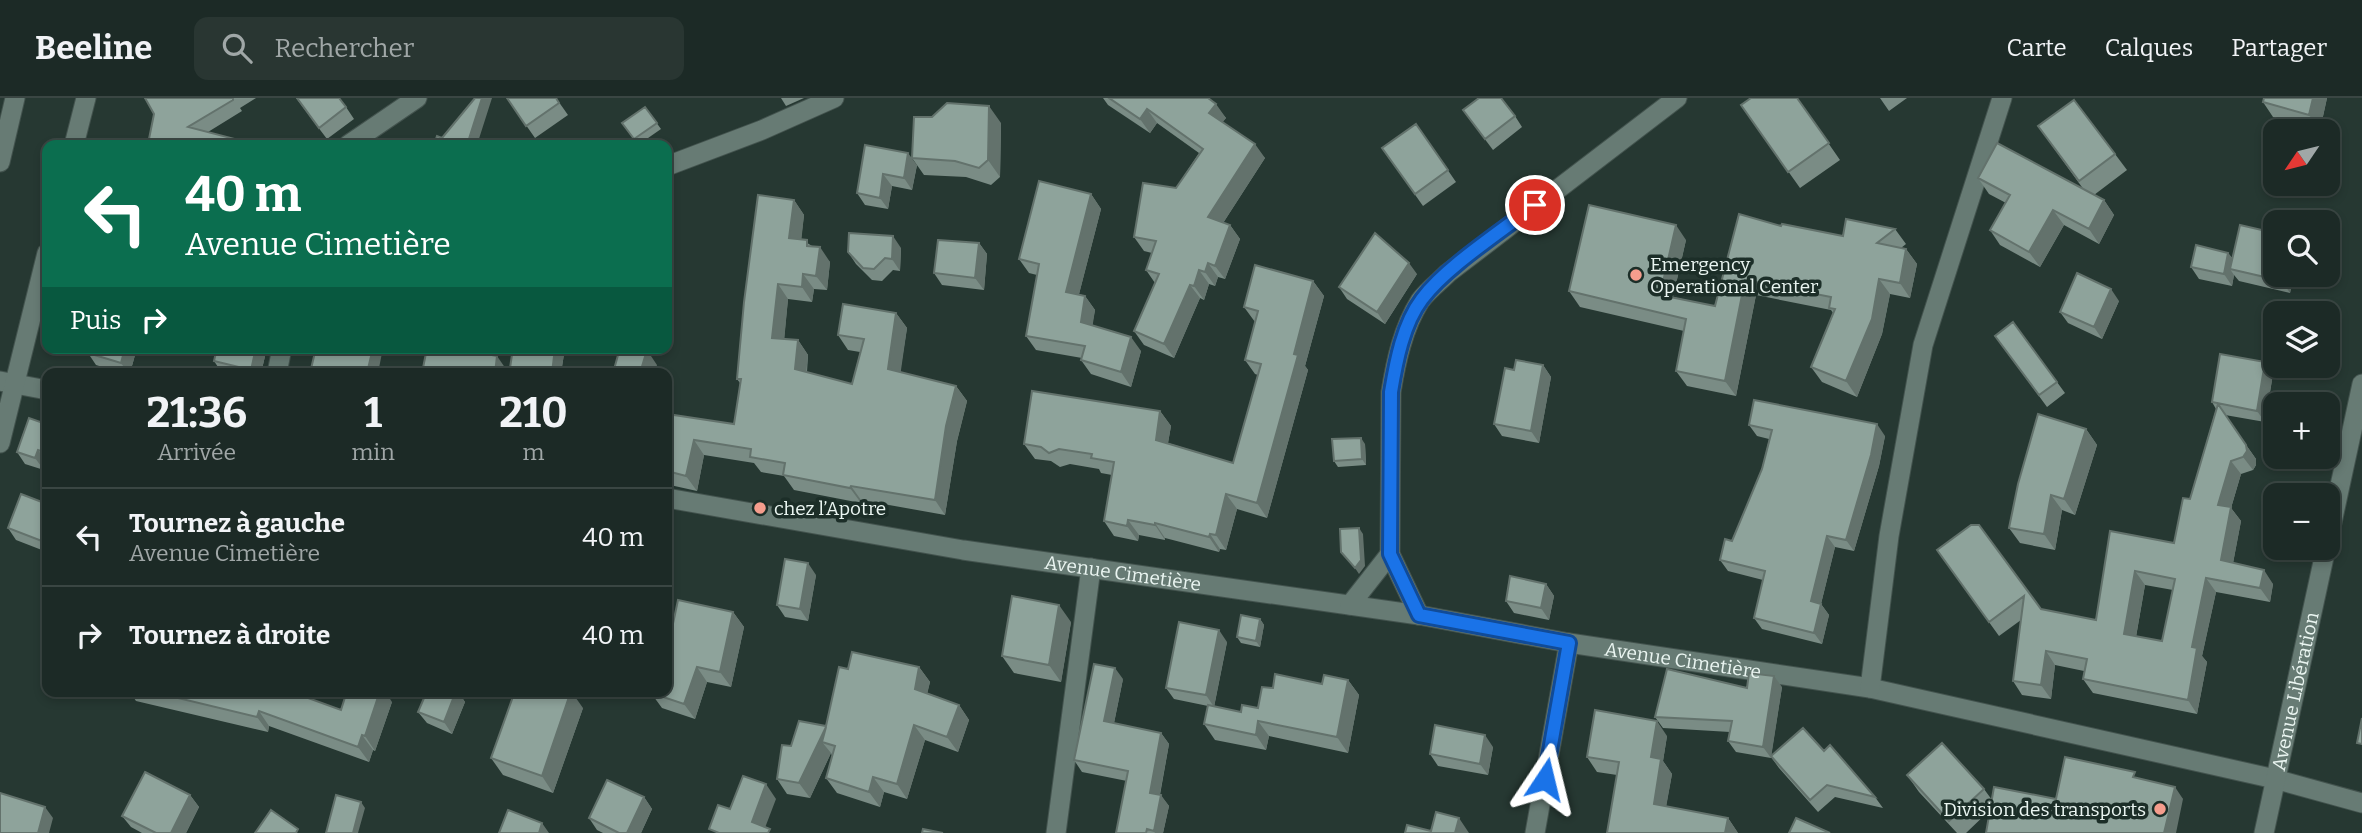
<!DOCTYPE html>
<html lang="fr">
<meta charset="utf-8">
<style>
:root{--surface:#1c2a26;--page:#293632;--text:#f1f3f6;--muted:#a0a7a7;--line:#3a4643}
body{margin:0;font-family:Bitter,serif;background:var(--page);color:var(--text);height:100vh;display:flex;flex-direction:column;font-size:26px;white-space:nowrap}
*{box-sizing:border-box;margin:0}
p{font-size:23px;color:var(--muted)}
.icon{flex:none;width:38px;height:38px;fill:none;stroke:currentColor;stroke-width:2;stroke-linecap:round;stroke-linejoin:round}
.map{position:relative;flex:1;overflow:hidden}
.side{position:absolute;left:42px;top:270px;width:630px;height:329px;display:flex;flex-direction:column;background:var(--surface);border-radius:14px;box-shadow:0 4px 10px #0003,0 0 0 2px var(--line)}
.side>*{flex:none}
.top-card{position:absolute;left:42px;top:42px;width:630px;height:214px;border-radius:14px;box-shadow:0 4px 10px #0003,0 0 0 2px var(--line);background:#0b6e4f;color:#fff;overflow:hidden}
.needle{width:46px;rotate:235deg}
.controls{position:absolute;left:2263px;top:21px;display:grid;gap:14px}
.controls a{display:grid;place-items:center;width:77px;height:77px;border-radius:14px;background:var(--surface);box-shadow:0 4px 10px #0003,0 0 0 2px var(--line);font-size:35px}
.pin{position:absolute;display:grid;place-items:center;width:60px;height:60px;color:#fff;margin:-30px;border:4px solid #fff;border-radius:50%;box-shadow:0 2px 7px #0007}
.me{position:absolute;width:77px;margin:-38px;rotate:10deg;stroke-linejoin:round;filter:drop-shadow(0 0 5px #0008)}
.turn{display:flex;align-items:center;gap:24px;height:147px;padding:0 28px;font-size:32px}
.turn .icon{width:91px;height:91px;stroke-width:2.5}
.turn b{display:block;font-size:49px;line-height:60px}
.then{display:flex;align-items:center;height:66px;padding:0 28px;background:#0003;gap:14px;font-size:26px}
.eta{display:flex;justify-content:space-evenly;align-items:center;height:119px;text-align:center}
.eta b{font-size:42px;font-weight:700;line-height:49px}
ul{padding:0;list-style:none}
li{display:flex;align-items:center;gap:21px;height:98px;padding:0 28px;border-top:2px solid var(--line)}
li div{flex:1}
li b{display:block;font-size:26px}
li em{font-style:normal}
header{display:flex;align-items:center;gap:42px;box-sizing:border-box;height:98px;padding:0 35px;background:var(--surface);border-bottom:2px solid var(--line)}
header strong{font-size:33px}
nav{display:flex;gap:38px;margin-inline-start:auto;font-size:24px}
.search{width:490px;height:63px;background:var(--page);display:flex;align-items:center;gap:18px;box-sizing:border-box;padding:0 24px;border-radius:14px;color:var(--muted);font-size:26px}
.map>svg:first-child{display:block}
</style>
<header>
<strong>Beeline</strong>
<div class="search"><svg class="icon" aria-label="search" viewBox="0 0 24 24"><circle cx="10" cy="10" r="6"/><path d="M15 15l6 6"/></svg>Rechercher</div>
<nav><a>Carte</a><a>Calques</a><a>Partager</a></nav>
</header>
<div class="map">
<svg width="2362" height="735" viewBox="0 0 2362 735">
<rect width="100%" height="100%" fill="#263832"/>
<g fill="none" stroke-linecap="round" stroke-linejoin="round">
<defs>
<g id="minor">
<path d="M348,47l69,-47"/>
<path d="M667,68l95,-36 72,-32"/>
<path d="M277,275l5,-25"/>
<path d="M0,283l47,9"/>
<path id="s1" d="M667,400l296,52 456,65 150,28 301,45 405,91 87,24"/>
<path d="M1350,507l40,-51"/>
<path d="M1419,517l-29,-61 1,-162c5,-31 12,-64 29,-91 7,-10 19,-19 28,-28l229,-175"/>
<path d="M1870,590l19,-152 34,-191 79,-247"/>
<path d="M1056,735l35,-265"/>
<path d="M1535,735l34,-190"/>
</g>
<g id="tertiary">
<path d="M74,47l12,-47"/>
<path d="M0,64l15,-64"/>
<path d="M0,345l47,-190"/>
<path d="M2328,443l34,-157"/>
<path id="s2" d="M2264,735l62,-285"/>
</g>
</defs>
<!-- minor casing -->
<use href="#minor" stroke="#43534e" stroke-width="21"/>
<!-- tertiary casing -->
<use href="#tertiary" stroke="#43534e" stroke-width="21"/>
<!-- minor -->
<use href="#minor" stroke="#677b74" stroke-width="19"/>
<!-- tertiary -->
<use href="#tertiary" stroke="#677b74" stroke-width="19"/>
</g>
<!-- wall -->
<path fill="#7a8c85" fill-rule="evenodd" d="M145,0h111l-16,10 2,3 -34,21 50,13h-109l-1,-1 6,-30z
M296,0l50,9 8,12 -27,20z
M507,0h49l12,17 -33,23z
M781,0h23l-18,8z
M1103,0h105l18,20 -4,4 43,36 -42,65 7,2 10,14 -15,40 -7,-2 -3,9 -6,-2 -5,16 -4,-2 -26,60 -30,-13 -10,-14 21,-48 -9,-13 6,-17 -8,-2 -10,-14 42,-49 23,-35 -42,-30 -7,10 -42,-28z
M1797,0l43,62 -40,28 -59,-83z
M1880,0h27l-18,13z
M2327,0l-7,32 -47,-13 -10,-15z
M645,9l16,22 -23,16 -16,-22z
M1463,12l52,6 7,11 -29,23z
M1001,25l-1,54 -9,8 -25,-8 -42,-2 -12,-17z
M1416,26l40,58 -33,24 -41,-58z
M2038,28l77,28 12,16 -33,25 10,5 10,15 -15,29 -35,-19 -24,42 -40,-22 -10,-15 16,-27 -17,-9 -11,-16 106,12z
M865,47l52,20 -5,25 -20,-4 -4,23 -23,-4 -8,-12z
M1091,96l10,15 -22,85 6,2 10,14 -3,15 49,26 -10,36 -40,-13 -10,-14 1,-2 -46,-8 -10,-14 11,-61 -8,-2 -10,-14z
M794,102l10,15 -3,24 11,7 18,16 -3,28 -13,-1 -2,13 -24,-3 -4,40 14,1 10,15 -1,17 45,12 8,-32 -12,-2 -10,-15 58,-22 11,15 -7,44 56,14 11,15 -10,40 -12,74 -84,-15v3l-67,-13 -10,-14 -23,-4 -7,-9 -50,-8 -7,36 -27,-6 -3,-5v-66l67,10 6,-41 -3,-4z
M1781,128l62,10 52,-7 11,15 -5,4 5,1 11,15 -7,34 -20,-4 -8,40 -25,63 -35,-15 -11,-15 22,-54 -2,-3 -75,-15 -20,101 -49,-10 -11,-15 8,-40 -104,-24 -11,-16 117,-51 -13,57 42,9z
M979,145l8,11 -3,36 -42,-5 -8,-12z
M901,150l-1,23 -7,-1 -11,11 -10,-1 -16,-16 -8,-12z
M2228,155l5,6 61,16 -4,18 -51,-12 -5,-6 -2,11 -33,-7 -8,-12z
M1417,176l-32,50 -38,-25 -8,-12z
M1313,183l11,15 -19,70 3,4 -41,148 -30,-9 -11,41 -6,-1 -1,3 -54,-14v2l-26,-5 -1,6 -24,-5 -10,-15 8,-46 -11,-2 -2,-4 -29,-5 -10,3 -9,-6 -16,-2 -11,-15 136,-33 11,15 -3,17 65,20 25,-88 -3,-1 -10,-14 10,-38 -11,-15z
M2119,203l-17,38 -34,-16 -8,-11z
M2013,224l52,71 -18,14 -52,-71z
M90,250h47l-7,25h-8l-26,-8 -8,-12z
M217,250h50l-6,25h-39l-8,-12z
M513,250h52l-4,25h-48l-3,-5z
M2265,264l8,12 -8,48 -40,-7 31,44v6l-3,5 -12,4 -10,34 10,13 -8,42 40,21 -3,18 -54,-10 -14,64 5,6 -10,52 -104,-21 -10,-14 1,-8 -29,-6 -4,34 -29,-4 -9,-14 8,-61 -22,16 -62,-86 34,-25 70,84 55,11 14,-89 64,12 16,-44 26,-90 -4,-7zM2145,487l28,5 -11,51 -26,-4z
M1543,267l8,12 -12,66 -37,-7 -8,-12z
M47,317v47l-3,8 -19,-6 -8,-12 26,-29z
M1749,327l136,11 -6,30 -25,85 -19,-4 -14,57 8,11 -7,29 -60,-15 -8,-11 9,-38 -35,-9 -8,-11 12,-19 30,-72 7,-30 -12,-3z
M2086,331l11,16 -22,70 -13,-5 -7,40 -35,-7 -11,-15z
M1365,346l1,21 -28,2 -4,-6z
M47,406v48l-31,-12 -8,-12z
M816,477l-8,46 -23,-4 -8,-12z
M1546,486l8,12 -5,24 -35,-7 -8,-12z
M733,514l11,15 -13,60 -24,-5 -12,37 -33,-11 -11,-15z
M1260,521l4,6 -4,22 -19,-4 -4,-6z
M1071,524l-10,60 -47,-9 -12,-17z
M1227,544l-13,65 27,5 17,-4 15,-20 49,-4 26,-4 11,15 -11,58 -79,-17 -3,14 -51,-10 -11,-16 4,-18 -34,-7 -8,-11z
M919,569l11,15 -3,11 32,12 10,15 -11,32 -33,-12 -18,59 -23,-7 -4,15 -43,-14 -11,-15 6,-22 -1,-3 -21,45 -23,-4 -10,-15 14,-33 35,-20 22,-57z
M1123,581l-9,44 47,10 8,11 -9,51 9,11 -6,27h-47l11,-52 -45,-9 -8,-12z
M1782,589l-11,69 53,-5 51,46 8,11 -48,-11 -17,15 -39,-44 -8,-11v1l-35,-6 -8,-11 2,-9 -67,-4 -8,-11 92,-29z
M129,593h160l52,19 51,-8 -17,49 -2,-1 -4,12 -100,-36 -1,6 -132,-31z
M427,593h31l7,11 -13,32 -25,-11 -9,-11z
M583,610l-30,85 -50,-18 -12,-17z
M1667,638l-4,25 9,13 -6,32 62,12 10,15 -128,-13 7,-45 -20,-3 -10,-15z
M1493,649l-5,28 -50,-9 -8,-12z
M1907,677l77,14 8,11 64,-1 83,-21 44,21 -194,12 -23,22h-9l-38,-41z
M190,697l9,12 -13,26h-44l-11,-6 -9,-11z
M644,699l8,12 -11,24h-38l-6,-3 -8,-12z"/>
<!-- shaded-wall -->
<path fill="#63726c" d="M482,0h10l-15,47h-10z
M2313,0h14l-7,32 -11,-15z
M1216,6l10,14 -7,9 -10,-14z
M989,8l12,17 -1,54 -12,-17z
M1147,11l10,14 -7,10 -10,-14z
M1255,46l10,14 -47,73 -10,-14z
M908,55l9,12 -5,25 -8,-12z
M883,76l9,12 -4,23 -8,-11z
M1091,96l10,15 -25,97 -10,-14z
M794,102l10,15 -4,38 -11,-15z
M2104,102l10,15 -15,29 -10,-15z
M2053,112l11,15 -24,42 -11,-15z
M1230,127l10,14 -15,40 -10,-13z
M1676,127l10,15 -16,70 -10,-15z
M893,138l8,12 -1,23 -8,-12z
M979,145l8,11 -3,36 -9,-12z
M820,149l10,15 -3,28 -11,-14z
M1906,151l11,15 -7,34 -10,-15z
M2228,155l9,11 -7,5 4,6 -2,11 -8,-12z
M1208,165l10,14 -3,9 -10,-14z
M1409,165l8,11 -32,50 -8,-12z
M1199,172l10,14 -5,16 -10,-14z
M803,176l11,15 -2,13 -10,-15z
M2284,177h10l-4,18 -8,-12z
M1879,181l11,15 -8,40 -25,63 -11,-16z
M1745,182l11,15 -20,101 -11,-15z
M1313,183l11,15 -19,70 3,4 -41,148 -10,-15z
M778,186l10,15 -5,54 -11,-15z
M1190,187l10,13 -26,60 -10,-14z
M2111,191l8,12 -17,38 -8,-12z
M1085,198l10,14 -4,26 -10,-14z
M896,215l11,15 -8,56 -11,-15z
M1131,239l10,14 -10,36 -10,-15z
M798,242l10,15 -3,29 -10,-15z
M125,250h12l-7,25h-2l-7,-10z
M256,250h11l-6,25h-8l-2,-3z
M373,250h10l-5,25h-11z
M555,250h10l-4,25h-9z
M647,252l10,15 -2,8h-15z
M497,258l11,16v1h-13z
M2265,264l8,12 -8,48 -8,-11z
M1543,267l8,12 -12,66 -8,-12z
M956,288l11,15 -10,40 -12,74 -10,-15 11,-74z
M1160,313l11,15 -5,28 -10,-14z
M1877,326l8,12 -6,30 -25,85 -8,-11z
M2086,331l11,16 -22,70 -11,-16z
M1361,340l4,6 1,21 -4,-6z
M694,342l10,15 -7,36 -11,-15z
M2246,347l10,14v6l-3,5 -10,-13z
M38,352l9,12 -3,8 -9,-12z
M2231,363l10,13 -10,34 10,13 -10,53 -10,-14 -3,-55z
M851,388l10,14v3l-11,-15z
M1226,396l11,15 -11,41 -10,-15z
M2051,397l11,15 -7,40 -11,-16z
M1128,422l11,15 -1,6 -11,-15z
M1155,425l10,15v2l-10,-15z
M1359,430l4,6 2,32 -6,8 -4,-6z
M1210,436l10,15 -1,3 -10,-15z
M1827,438l8,11 -16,65 -8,-11z
M808,465l8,12 -8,46 -8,-12z
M2264,472l9,14 -3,18 -10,-14z
M2135,473l10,14 -11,63 -10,-14z
M2206,480l10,14 -14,64 5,6 -10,52 -9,-14 4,-53z
M1546,486l8,12 -5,24 -8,-12z
M1821,506l8,11 -7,29 -8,-11z
M1059,507l12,17 -10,60 -12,-17z
M733,514l11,15 -13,60 -11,-15z
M1260,521l4,6 -4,22 -4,-6z
M1219,532l8,12 -13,65 -8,-12z
M2046,553l9,14 -4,34 -10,-14z
M697,569l10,15 -12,37 -11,-15z
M919,569l11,15 -5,22 -10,-15z
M1115,570l8,11 -11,54 -8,-12z
M1774,578l8,11 -11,71 -8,-11z
M1348,582l11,15 -11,58 -11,-16z
M380,593h5l7,11 -17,49 -10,-15z
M456,593l9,11 -13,32 -8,-12z
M571,593l12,17 -30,85 -11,-17z
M959,607l10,15 -11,32 -11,-15z
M259,613l10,15 -1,6 -11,-15z
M1258,623l11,15 -3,14 -10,-15z
M1657,623l10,15 -4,25 9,13 -8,45 -10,-15 -3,-47z
M914,627l11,15 -18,59 -10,-15z
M826,629l-4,15 9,11 -21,45 -11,-15z
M1161,635l8,11 -11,60 -8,-11z
M362,637l11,15 -4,12 -11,-15z
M1485,637l8,12 -5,28 -8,-11z
M873,679l11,15 -4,15 -11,-15z
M766,686l10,15 -13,34 -11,-11z
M2175,689l8,12 -7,34h-12z
M190,697l9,12 -13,26h-15z
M1161,697l8,11 -6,27h-8l-1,-2z
M644,699l8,12 -11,24h-14z
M361,704l4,6 -7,25h-5z
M45,709l8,11 -4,15h-11z
M1459,720l10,15h-14z
M1728,720l10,15h-13z
M542,725l7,10h-10z"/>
<!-- building -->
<path fill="#8ea39b" stroke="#63726c" stroke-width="2" fill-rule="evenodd" d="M145,0h88v2l-45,27 70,18h-104l-6,-1 6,-30z
M297,0h42l7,9 -27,21z
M475,0h7l-15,47h-33l3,-9 5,2z
M507,0h49l3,5 -33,23z
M1109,0h99l8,6 -7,9 46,31 -47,73 22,8 -15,41 -7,-3 -3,9 -6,-2 -5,16 -4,-1 -26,59 -30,-13 25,-57 -13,-4 10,-29 -22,-4 9,-54 33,5 27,-39 -56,-40 -7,10z
M1479,0h22l14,18 -30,23 -22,-29z
M1751,0h46l32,45 -41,29 -47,-67z
M2264,0h49l-4,17 -46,-13z
M2074,2l41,54 -36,27 -41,-55z
M947,5l42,3 -1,54 -9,8 -24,-7 -43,-3 2,-41h18z
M645,9l12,16 -23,16 -12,-16z
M1416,26l32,46 -33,24 -33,-46z
M110,43l23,4h-23z
M1997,45l107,57 -15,29 -36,-19 -24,42 -39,-22 20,-35 -32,-17z
M865,47l43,8 -4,25 -21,-4 -3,24 -23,-5z
M1039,83l52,13 -25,98 19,4 -4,26 50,15 -10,35 -40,-12 4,-14 -59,-10 13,-72 -20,-5z
M758,97l36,5 -5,38 18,2v6l13,1 -4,29 -13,-2 -1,13 -24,-3 -6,54 26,2 -3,29 57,15 12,-45 -26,-4 5,-31 53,9 -8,56 68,17 -10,40 -11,74 -84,-14 -1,2 -67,-13 2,-12 -35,-6 1,-8 -57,-9 -8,36 -19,-5v-57l67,10 7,-45h-4l7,-77z
M1589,107l87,20 -16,70 55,11 24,-92 42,12 1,-2 61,12 3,-17 49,10 -18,14 29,6 -6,34 -21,-4 -7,40 -26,62 -35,-14 24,-58 -6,-1 2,-11 -86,-17 -20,101 -49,-10 10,-52 -117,-28z
M2240,127l35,8v42h9l-2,6 -52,-12z
M849,135l44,3 -1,23 -7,-1 -11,11 -11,-1 -15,-16z
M1375,135l34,30 -32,49 -38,-25z
M938,142l41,3 -4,35 -41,-5z
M2196,147l32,8 -4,21 -33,-7z
M1255,167l58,16 -19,73 4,1 -41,148 -31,-9 -10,41 -6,-1 -1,3 -54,-14v2l-27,-5 -1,6 -23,-5 10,-59 -23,-4 1,-4 -33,-5 -10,4 -8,-6 -17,-3 8,-53 128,20 -4,29 77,23 28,-99 -16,-4 13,-49 -14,-4z
M2077,175l34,16 -17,38 -34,-15z
M2013,224l44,60 -18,13 -44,-59z
M90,250h35l-4,15 -33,-10z
M217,250h39l-5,22 -37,-9z
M316,250h57l-6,25h-57z
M427,250h28l42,8 -2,17h-73z
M513,250h42l-3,25h-11l-31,-5z
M620,250h21l6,2 -7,23h-27z
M2220,256l45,8 -8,49 -45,-9z
M1516,262l27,5 -12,66 -37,-7 11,-56 9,2z
M1754,302l123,24 -6,31 -25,85 -19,-4 -16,65 10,3 -7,29 -60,-15 11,-47 -45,-11 5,-21 7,2 30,-72 10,-39 -23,-5z
M2218,306l28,41 1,6 -4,6 -12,4 -13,44 13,2 -10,53 43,10 -4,18 -54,-10 -14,69 5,1 -9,52 -105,-21 4,-20 -41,-8 -5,34 -28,-4 11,-85 -35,26 -52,-72 34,-25h8l62,84 55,11 14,-89 64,12 9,-45 7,1zM2135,473l40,8 -13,62 -38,-7z
M46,316l1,1v38l-9,-3 -3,8 -18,-6 12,-34 14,5z
M2038,316l48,15 -22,70 -13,-4 -7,39 -35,-6 9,-44z
M1361,340l1,21 -28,2 -2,-22z
M21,396l26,10v39l-39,-15z
M1359,430l2,32 -6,8 -14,-16 -1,-23z
M785,461l23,4 -8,46 -23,-4z
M1510,478l36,8 -5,24 -35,-7z
M1012,498l47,9 -10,60 -47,-9z
M678,502l55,12 -13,60 -23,-5 -13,37 -33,-11 1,-2h15v-39z
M1241,517l19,4 -4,22 -19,-4z
M1179,524l40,8 -13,65 -40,-7z
M852,554l67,15 -4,22 44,16 -12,32 -33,-12 -17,59 -24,-7 -4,15 -43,-14 9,-32 -13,-4 4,-15 -27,56 -22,-4 5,-34 9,1 8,-25 27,5 13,-59 9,2z
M1094,566l21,4 -11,53 57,12 -11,60 11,2 -7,36 -7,-2 -1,4h-30l12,-62 -54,-11z
M1667,571l80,19 2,-15 25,3 -11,71 -35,-6 4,-20 -77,-4z
M1275,576l47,10 2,-9 24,5 -11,57 -79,-16 -2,14 -52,-11 4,-19 33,7 1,-7 16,3 4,-21 11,1z
M149,593h140l52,19 6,-19h33l-15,45 -3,-1 -4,12 -99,-36 -2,6z
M427,593h29l-12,31 -26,-10z
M515,593h56l-29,85 -51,-18z
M1595,612l62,11 -6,36 10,2 -7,45 74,14 -3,15h-118l12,-71 -32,-5z
M2362,620v26l-5,-1z
M1435,627l50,10 -5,29 -50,-10z
M1803,630l21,23 6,-6 45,52 -48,-12 -17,15 -39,-44z
M1942,645l42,46 -35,32 -42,-46z
M2065,659l70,15 -2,5 42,10 -11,46h-178l8,-46 62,12z
M145,674l45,23 -19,38h-15l-34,-17z
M743,678l23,8 -14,38 18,7 -2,4h-49l-10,-4 9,-24 12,4z
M607,682l37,17 -17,36h-8l-30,-15z
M0,695l45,14 -7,26h-38z
M336,697l25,7 -8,31h-27z
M271,712l27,19 -2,4h-41z
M508,712l34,13 -3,10h-40z
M1436,714l23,6 -4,15h-50l2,-8 24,6z
M1796,720l34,15h-41z
M923,731l20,4h-21z"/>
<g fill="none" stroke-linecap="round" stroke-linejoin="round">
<defs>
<path id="route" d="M1535,107c-33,26 -88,61 -113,94 -19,25 -26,63 -31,93l-1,162 29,61 150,28 -24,136"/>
</defs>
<!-- route casing -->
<use href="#route" stroke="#114b97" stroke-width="18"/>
<!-- route -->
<use href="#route" stroke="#1a73e8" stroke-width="12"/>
</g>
<!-- markers -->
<g fill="#f59d8d" stroke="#1c2e28" stroke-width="2.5">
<circle cx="1636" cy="177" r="7"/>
<circle cx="760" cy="410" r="7"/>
<circle cx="2160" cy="711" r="7"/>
</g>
<g text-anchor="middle" stroke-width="7" stroke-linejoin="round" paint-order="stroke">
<!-- poi labels -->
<g font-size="19" fill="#eaf5f1" stroke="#1c2e28" text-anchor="start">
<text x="1650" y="173">Emergency<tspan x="1650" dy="22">Operational Center</tspan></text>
<text x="774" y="417">chez l’Apotre</text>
<text x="2146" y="718" text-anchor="end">Division des transports</text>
</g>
<!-- street labels -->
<g font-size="19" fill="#eaf5f1" stroke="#1c2e28">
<text dy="7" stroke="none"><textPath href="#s1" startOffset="462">Avenue Cimetière</textPath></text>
<text dy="7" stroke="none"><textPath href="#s1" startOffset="1029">Avenue Cimetière</textPath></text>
<text dy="7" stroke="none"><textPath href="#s2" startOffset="145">Avenue Libération</textPath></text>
</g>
</g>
</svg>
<div class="controls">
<a><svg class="needle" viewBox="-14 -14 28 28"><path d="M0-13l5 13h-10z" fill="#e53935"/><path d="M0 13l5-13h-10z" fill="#a0a7a7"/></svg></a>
<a><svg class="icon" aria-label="search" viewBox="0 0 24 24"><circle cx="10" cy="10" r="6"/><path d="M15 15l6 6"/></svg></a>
<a><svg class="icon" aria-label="layers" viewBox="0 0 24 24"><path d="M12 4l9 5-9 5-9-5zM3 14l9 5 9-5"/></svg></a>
<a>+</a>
<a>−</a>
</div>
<div class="pin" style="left:1535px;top:107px;background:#d93025"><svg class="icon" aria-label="arrive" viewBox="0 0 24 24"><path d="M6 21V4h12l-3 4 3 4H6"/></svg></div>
<svg class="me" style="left:1545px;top:681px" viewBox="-20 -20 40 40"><path d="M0-17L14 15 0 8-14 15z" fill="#1a73e8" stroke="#fff" stroke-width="4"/></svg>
<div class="top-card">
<div class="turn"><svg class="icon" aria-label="left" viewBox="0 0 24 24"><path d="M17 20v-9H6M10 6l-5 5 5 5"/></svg><div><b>40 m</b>Avenue Cimetière</div></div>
<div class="then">Puis<svg class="icon" aria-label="right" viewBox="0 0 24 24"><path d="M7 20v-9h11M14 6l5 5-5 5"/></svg></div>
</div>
<section class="side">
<div class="eta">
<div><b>21:36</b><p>Arrivée</p></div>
<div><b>1</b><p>min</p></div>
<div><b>210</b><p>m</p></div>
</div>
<ul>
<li><svg class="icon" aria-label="left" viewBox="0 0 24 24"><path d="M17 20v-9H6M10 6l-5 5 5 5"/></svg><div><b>Tournez à gauche</b><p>Avenue Cimetière</p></div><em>40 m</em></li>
<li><svg class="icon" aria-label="right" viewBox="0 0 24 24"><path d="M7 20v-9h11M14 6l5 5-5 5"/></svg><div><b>Tournez à droite</b></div><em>40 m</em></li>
</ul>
</section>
</div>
